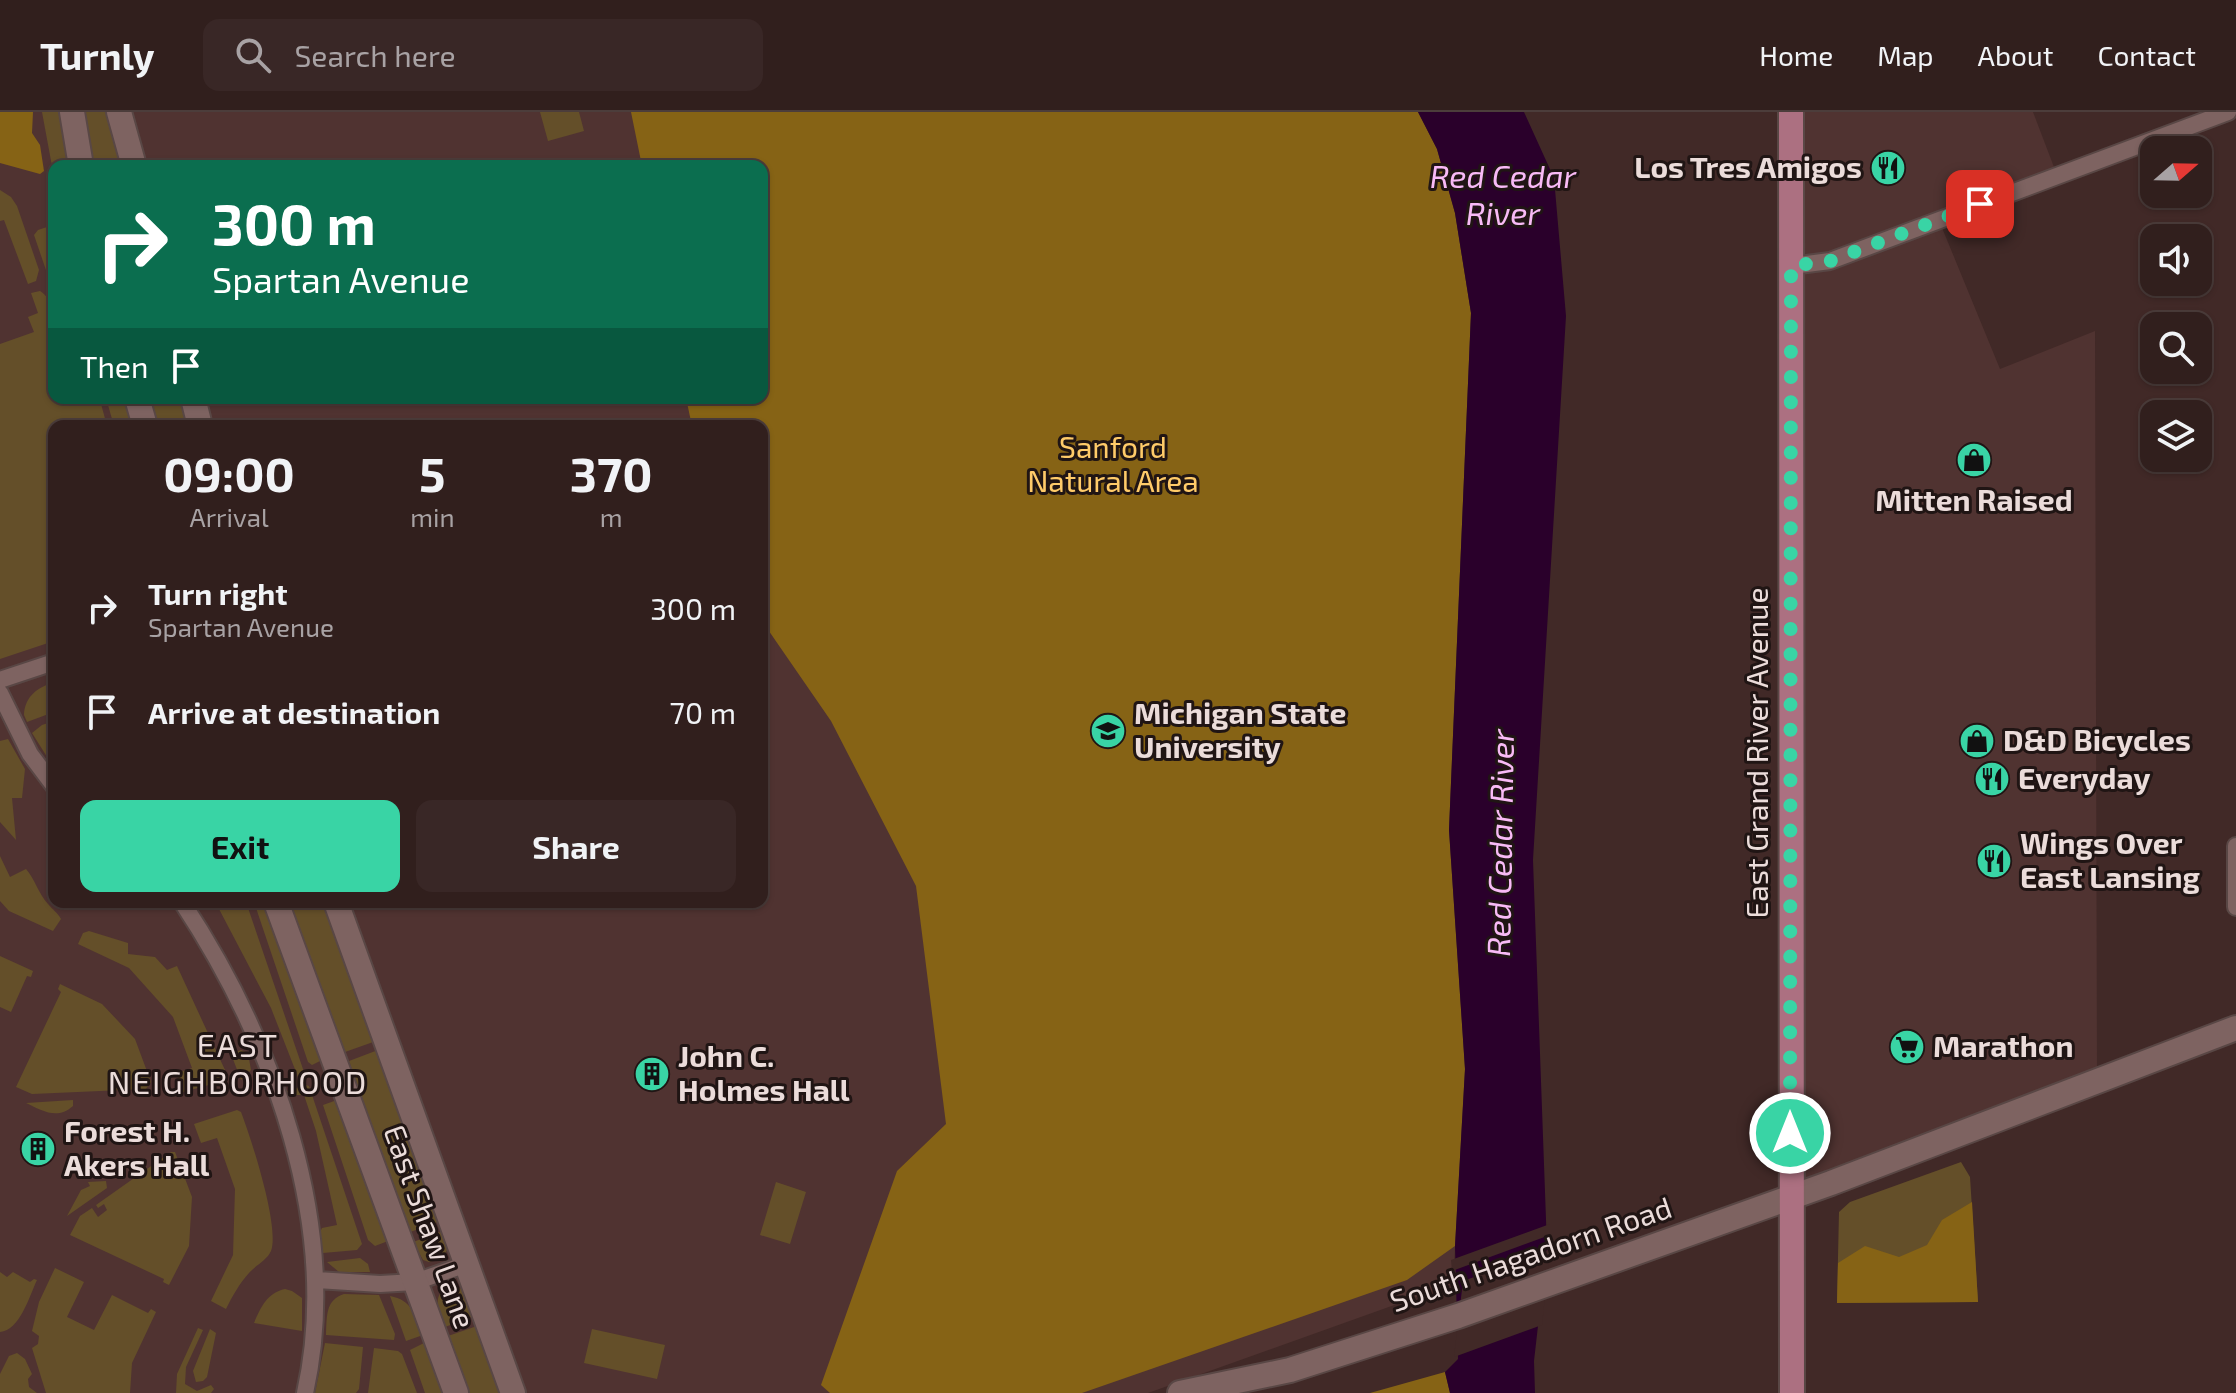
<!DOCTYPE html>
<style>
:root{--surface:#311f1d;--page:#392726;--text:#f1f3f6;--muted:#a8a2a4;--line:#4c3d3b;--accent:#39d4a5}
body{margin:0;font-family:"Exo 2",sans-serif;background:var(--page);color:var(--text);height:100vh;display:flex;flex-direction:column;font-size:30px;white-space:nowrap}
*{box-sizing:border-box;margin:0}
p{font-size:26px;color:var(--muted)}
.icon{flex:none;width:44px;height:44px;fill:none;stroke:currentColor;stroke-width:2;stroke-linecap:round;stroke-linejoin:round}
.map{position:relative;flex:1;overflow:hidden}
.sheet{position:absolute;left:48px;top:308px;width:720px;height:488px;display:flex;flex-direction:column;background:var(--surface);border-radius:16px;box-shadow:0 2px 6px #0004,0 0 0 2px var(--line)}
.sheet>*{flex:none}
.banner{position:absolute;left:48px;top:48px;width:720px;height:244px;border-radius:16px;box-shadow:0 2px 6px #0004,0 0 0 2px var(--line);background:#0b6e4f;color:#fff;overflow:hidden}
.needle{width:52px;rotate:70deg}
.buttons{position:absolute;left:2140px;top:24px;display:grid;gap:16px}
.buttons a{display:grid;place-items:center;width:72px;height:72px;border-radius:16px;background:var(--surface);box-shadow:0 2px 6px #0004,0 0 0 2px var(--line);font-size:40px}
.pin{position:absolute;display:grid;place-items:center;width:68px;height:68px;color:#fff;margin:-34px;border-radius:16px;box-shadow:0 4px 12px #0006}
.me{position:absolute;width:88px;margin:-44px;rotate:0deg;stroke-linejoin:round;filter:drop-shadow(0 0 6px #0008)}
.turn{display:flex;align-items:center;gap:28px;height:168px;padding:0 32px;font-size:36px}
.turn .icon{width:104px;height:104px;stroke-width:2.5}
.turn b{display:block;font-size:56px;line-height:68px}
.then{display:flex;align-items:center;height:76px;padding:0 32px;background:#0003;gap:16px;font-size:30px}
.eta{display:flex;justify-content:space-evenly;align-items:center;height:136px;text-align:center}
.eta b{font-size:48px;font-weight:700;line-height:56px}
.primary-button{display:flex;gap:16px;margin-top:auto;padding:16px 32px}
.primary-button a{flex:1;height:92px;border-radius:16px;background:var(--accent);color:#111;font-size:32px;font-weight:700;line-height:92px;text-align:center}
.primary-button a+a{background:var(--page);color:var(--text)}
ul{padding:0;list-style:none}
li{display:flex;align-items:center;gap:24px;height:104px;padding:0 32px}
li div{flex:1}
li b{display:block;font-size:30px}
li em{font-style:normal}
header{display:flex;align-items:center;gap:48px;box-sizing:border-box;height:112px;padding:0 40px;background:var(--surface);border-bottom:2px solid var(--line)}
header strong{font-size:38px}
nav{display:flex;gap:44px;margin-inline-start:auto;font-size:28px}
.search{width:560px;height:72px;background:var(--page);display:flex;align-items:center;gap:20px;box-sizing:border-box;padding:0 28px;border-radius:16px;color:var(--muted);font-size:30px}
.map>svg:first-child{display:block}
</style>
<header>
<strong>Turnly</strong>
<div class="search"><svg class="icon" aria-label="search" viewBox="0 0 24 24"><circle cx="10" cy="10" r="6"/><path d="M15 15l6 6"/></svg>Search here</div>
<nav><a>Home</a><a>Map</a><a>About</a><a>Contact</a></nav>
</header>
<div class="map">
<svg width="2236" height="1281" viewBox="0 0 2236 1281">
<rect width="100%" height="100%" fill="#412927"/>
<!-- built -->
<path fill="#503331" fill-rule="evenodd" d="M0,0h1418l31,718 16,239 -12,215 -305,109h-1148zM54,54h708v232h-708zM54,314h708v476h-708z
M1795,0h238l24,63 -119,43 62,151 95,-38 2,748 -303,114z"/>
<!-- green -->
<path fill="#644f29" d="M42,0h18l9,54h-15v11z
M82,0h26l10,43v7l-4,4h-21l-2,-3z
M540,0h39l5,19 -36,10z
M0,78l11,7 6,9 22,64 -3,11 -8,3 -24,-64 -4,1z
M50,114l4,2v46l-6,2 -14,-41 4,-5z
M40,179c20,13 14,44 14,67l-4,2c-1,17 4,24 4,38l46,2 7,26h-53v215l-54,18v-315l34,-12 -6,-15 10,-4 -7,-20z
M106,286h20l7,28h-19z
M149,286h34l7,28h-34z
M54,570v30l-27,10 -3,-7c1,-19 13,-27 30,-33z
M54,609v47l-22,-35 10,-8z
M8,627l17,30 -3,29h-10l4,42 -16,-18v-81z
M0,744l10,21 16,-8c9,10 12,24 22,35 5,6 9,8 13,15l-8,12 -44,-20 -9,-10z
M232,790h14l58,170 -6,5 -27,-69 -52,-99z
M254,790h12l56,158 -10,5 -4,-3z
M290,790h35l51,139 -31,11z
M89,819l39,12v11l27,3 12,13 10,-4 48,104 -5,12 -37,10 -6,-19 15,-5 -19,-51 -44,-49 -51,-24 5,-11z
M0,844l33,15 -2,6 -4,-1 -16,36 -11,-5z
M60,872l42,20 33,35 16,43 -5,7 -114,5 -16,-7 45,-95 -3,-3z
M241,938l7,3 3,17 -10,10 -10,-26z
M378,938l63,171 -31,11 -61,-171z
M306,973l3,1 53,158 -5,6 -34,3 -3,-21 2,-4 15,-3 -21,-94 -12,-36h-16l-1,-4z
M73,988v6c-16,14 -30,5 -47,-3z
M337,988l51,141 -13,5 -7,-6 -45,-135z
M237,998l4,2c10,26 39,115 30,139 -4,9 -15,14 -22,22 -10,11 -17,24 -23,36l-15,-8 22,-46 2,-66 -18,-51 -16,5 -7,-19z
M171,1040h4l17,45 -3,49 -20,39 -6,-3 1,-3 -94,-44 10,-19 12,-8 6,9 9,-7 -3,-6 -6,4 -2,-3z
M1961,1050l9,15 8,125 -141,1 2,-91 11,-10z
M106,1069l1,7 -40,28 14,-26 9,-4 -2,-4z
M776,1070l30,10 -16,52 -30,-9z
M443,1119l5,17 -5,10 -14,4 -6,-2 -10,-18z
M360,1146l8,6 2,8h-31l-12,-10z
M55,1156l29,14 -17,35 27,13 18,-35 36,18 3,-4 5,3 -24,51 -2,30h-84l-14,-45 6,-4 1,-8 -7,-5 7,-29z
M0,1160l7,5 6,-5 17,10 4,-3 3,1c-8,17 -17,50 -37,52z
M450,1174l13,3 11,27 -29,11c-6,-16 -15,-32 5,-41z
M285,1177l7,2 10,7v33l-48,-8c7,-16 13,-30 31,-34z
M344,1182l35,1 16,39 -1,6 -68,-5c1,-18 -1,-35 18,-41z
M390,1184c22,4 25,19 33,39l-17,6z
M477,1214l25,67h-33l-21,-57z
M198,1216l5,2 -17,37 -1,17 12,7 14,-6 3,4 -3,4h-35l1,-19z
M210,1217l6,4 -9,44 -4,4 -7,1 -3,-11z
M592,1217l73,16 -8,34 -73,-16z
M426,1230l18,51h-19l-15,-43z
M325,1231l38,4 -4,42 -3,4h-41z
M374,1236l24,3 4,3 15,39h-49z
M17,1241l8,6 7,15 -4,5 1,8 8,6h-37v-19l9,-18z"/>
<!-- forest -->
<path fill="#866315" d="M0,0h33l-1,21 8,12 4,26 -4,3 -40,-11z
M631,0h787l19,37 18,64 16,100 -22,517 16,239 -10,177 -48,34 -325,113h-252l-9,-8 76,-214 49,-47 -30,-238 -85,-165 -69,-100v-195h-70l-6,-28h76v-232h-120z
M1972,1090l6,100 -141,1 1,-40 27,-17 34,11 28,-12 15,-25z
M1445,1260l5,21h-80z"/>
<!-- water -->
<path fill="#2a002b" d="M1418,0h106l30,66 12,138 -33,544 14,387 -13,114 1,32h-85l-5,-21 13,-13 -3,-113 10,-177 -16,-239 22,-517 -16,-100 -18,-64z"/>
<!-- pier -->
<path fill="#412927" d="M1550,1112v11l-98,36 -1,-11z
M1550,1138l-8,75 -88,32 9,-76z"/>
<g fill="none" stroke-linecap="round" stroke-linejoin="round">
<defs>
<path id="street" d="M1791,154l39,-5 398,-149
M0,568l54,-18
M0,581l30,61 24,32
M2236,734v61
M182,790c91,138 160,325 123,491
M317,1168l63,4 35,-2 52,-18"/>
<path id="secondary" d="M72,0l9,54
M119,0l15,54
M137,286l8,28
M193,286l7,28
M276,790l180,491
M336,790l177,491
M1180,1281l110,-23 168,-54 373,-133 405,-155"/>
<path id="primary" d="M1791,0l1,1281"/>
</defs>
<!-- street casing -->
<use href="#street" stroke="#594745" stroke-width="20"/>
<!-- secondary casing -->
<use href="#secondary" stroke="#594745" stroke-width="28"/>
<!-- primary casing -->
<use href="#primary" stroke="#594745" stroke-width="28"/>
<!-- street -->
<use href="#street" stroke="#7e6361" stroke-width="16"/>
<!-- secondary -->
<use href="#secondary" stroke="#7e6361" stroke-width="24"/>
<!-- primary -->
<use href="#primary" stroke="#ac7081" stroke-width="24"/>
</g>
<g fill="none" stroke-linecap="round" stroke-linejoin="round">
<!-- route -->
<path stroke="#39d4a5" stroke-width="14" stroke-dasharray="0 25.2" d="M1790,1021l1,-867 39,-5 150,-57"/>
</g>
<!-- icons -->
<defs>
<symbol id="restaurant-disc" viewBox="-11 -11 22 22"><circle r="9.5" fill="#39d4a5" stroke="#201514"/><path d="M-5-6h1v4h1v-4h1v4h1v-4h1v5L-1.5 .5V6h-2V.5L-5-1ZM5-6V6H3V1.5H1.5Q1.5-4 5-6Z" fill="#111"/></symbol>
<symbol id="shop-disc" viewBox="-11 -11 22 22"><circle r="9.5" fill="#39d4a5" stroke="#201514"/><path d="M-5-2.5h2.3a2.7 3.5 0 0 1 5.4 0H5L5.5 6h-11ZM-1.5-2.5h3a1.5 2.3 0 0 0-3 0Z" fill="#111"/></symbol>
<symbol id="university-disc" viewBox="-11 -11 22 22"><circle r="9.5" fill="#39d4a5" stroke="#201514"/><path d="M0-5L7-2L0 1L-7-2ZM-4 1L0 2.5L4 1V4Q0 6-4 4Z" fill="#111"/></symbol>
<symbol id="supermarket-disc" viewBox="-11 -11 22 22"><circle r="9.5" fill="#39d4a5" stroke="#201514"/><path d="M-6-5.5h2.5l.6 2H6L4.5 2H-2.5L-4.4-4H-6ZM-1.5 3.2a1.3 1.3 0 1 0 .1 0ZM3 3.2a1.3 1.3 0 1 0 .1 0Z" fill="#111"/></symbol>
<symbol id="building-disc" viewBox="-11 -11 22 22"><circle r="9.5" fill="#39d4a5" stroke="#201514"/><path d="M-4-6H4V6H1V3H-1V6H-4ZM-2.5-4.3h1.7v1.8h-1.7ZM.8-4.3h1.7v1.8H.8ZM-2.5-1h1.7V.8h-1.7ZM.8-1h1.7V.8H.8Z" fill="#111"/></symbol>
</defs>
<g fill-rule="evenodd">
<use href="#restaurant-disc" x="1868" y="36" width="40" height="40"/>
<use href="#shop-disc" x="1954" y="328" width="40" height="40"/>
<use href="#university-disc" x="1088" y="599" width="40" height="40"/>
<use href="#shop-disc" x="1957" y="609" width="40" height="40"/>
<use href="#restaurant-disc" x="1972" y="647" width="40" height="40"/>
<use href="#restaurant-disc" x="1974" y="729" width="40" height="40"/>
<use href="#supermarket-disc" x="1887" y="915" width="40" height="40"/>
<use href="#building-disc" x="632" y="942" width="40" height="40"/>
<use href="#building-disc" x="18" y="1017" width="40" height="40"/>
</g>
<g text-anchor="middle" stroke-width="6" stroke-linejoin="round" paint-order="stroke">
<!-- poi labels -->
<g font-size="30" font-weight="bold" fill="#ebdcda" stroke="#201514" text-anchor="start">
<text x="1862" y="66" text-anchor="end">Los Tres Amigos</text>
<text x="1974" y="399" text-anchor="middle">Mitten Raised</text>
<text x="1134" y="612">Michigan State<tspan x="1134" dy="34">University</tspan></text>
<text x="2003" y="639">D&amp;D Bicycles</text>
<text x="2018" y="677">Everyday</text>
<text x="2020" y="742">Wings Over<tspan x="2020" dy="34">East Lansing</tspan></text>
<text x="1933" y="945">Marathon</text>
<text x="678" y="955">John C.<tspan x="678" dy="34">Holmes Hall</tspan></text>
<text x="64" y="1030">Forest H.<tspan x="64" dy="34">Akers Hall</tspan></text>
</g>
<!-- park labels -->
<g font-size="30" fill="#ffcb69" stroke="#201514">
<text x="1113" y="346">Sanford<tspan x="1113" dy="34">Natural Area</tspan></text>
</g>
<!-- street labels -->
<g font-size="30" fill="#ebdcda" stroke="#201514">
<text transform="translate(1758 641) rotate(-90)" y="10">East Grand River Avenue</text>
<text transform="translate(429 1115) rotate(70)" y="10">East Shaw Lane</text>
<text transform="translate(1531 1143) rotate(-19)" y="10">South Hagadorn Road</text>
</g>
<!-- water labels -->
<g font-size="32" font-style="italic" fill="#f8baf6" stroke="#201514">
<text x="1503" y="76">Red Cedar<tspan x="1503" dy="37">River</tspan></text>
<text transform="translate(1501 731) rotate(-89)" y="11">Red Cedar River</text>
</g>
<!-- neighbourhood labels -->
<g font-size="32" letter-spacing="2" fill="#ebdcda" stroke="#201514">
<text x="238" y="945">EAST<tspan x="238" dy="37">NEIGHBORHOOD</tspan></text>
</g>
</g>
</svg>
<div class="buttons">
<a><svg class="needle" viewBox="-14 -14 28 28"><path d="M0-13l5 13h-10z" fill="#e53935"/><path d="M0 13l5-13h-10z" fill="#a8a2a4"/></svg></a>
<a><svg class="icon" aria-label="sound" viewBox="0 0 24 24"><path d="M4 9h4l5-4v14l-5-4H4zM17 9q2 3 0 6"/></svg></a>
<a><svg class="icon" aria-label="search" viewBox="0 0 24 24"><circle cx="10" cy="10" r="6"/><path d="M15 15l6 6"/></svg></a>
<a><svg class="icon" aria-label="layers" viewBox="0 0 24 24"><path d="M12 4l9 5-9 5-9-5zM3 14l9 5 9-5"/></svg></a>
</div>
<div class="pin" style="left:1980px;top:92px;background:#d93025"><svg class="icon" aria-label="arrive" viewBox="0 0 24 24"><path d="M6 21V4h12l-3 4 3 4H6"/></svg></div>
<svg class="me" style="left:1790px;top:1021px" viewBox="-20 -20 40 40"><circle r="17" fill="#39d4a5" stroke="#fff" stroke-width="3"/><path d="M0-11L8 9 0 5-8 9z" fill="#fff"/></svg>
<div class="banner">
<div class="turn"><svg class="icon" aria-label="right" viewBox="0 0 24 24"><path d="M7 20v-9h11M14 6l5 5-5 5"/></svg><div><b>300 m</b>Spartan Avenue</div></div>
<div class="then">Then<svg class="icon" aria-label="arrive" viewBox="0 0 24 24"><path d="M6 21V4h12l-3 4 3 4H6"/></svg></div>
</div>
<section class="sheet">
<div class="eta">
<div><b>09:00</b><p>Arrival</p></div>
<div><b>5</b><p>min</p></div>
<div><b>370</b><p>m</p></div>
</div>
<ul>
<li><svg class="icon" aria-label="right" viewBox="0 0 24 24"><path d="M7 20v-9h11M14 6l5 5-5 5"/></svg><div><b>Turn right</b><p>Spartan Avenue</p></div><em>300 m</em></li>
<li><svg class="icon" aria-label="arrive" viewBox="0 0 24 24"><path d="M6 21V4h12l-3 4 3 4H6"/></svg><div><b>Arrive at destination</b></div><em>70 m</em></li>
</ul>
<div class="primary-button"><a>Exit</a><a>Share</a></div>
</section>
</div>
